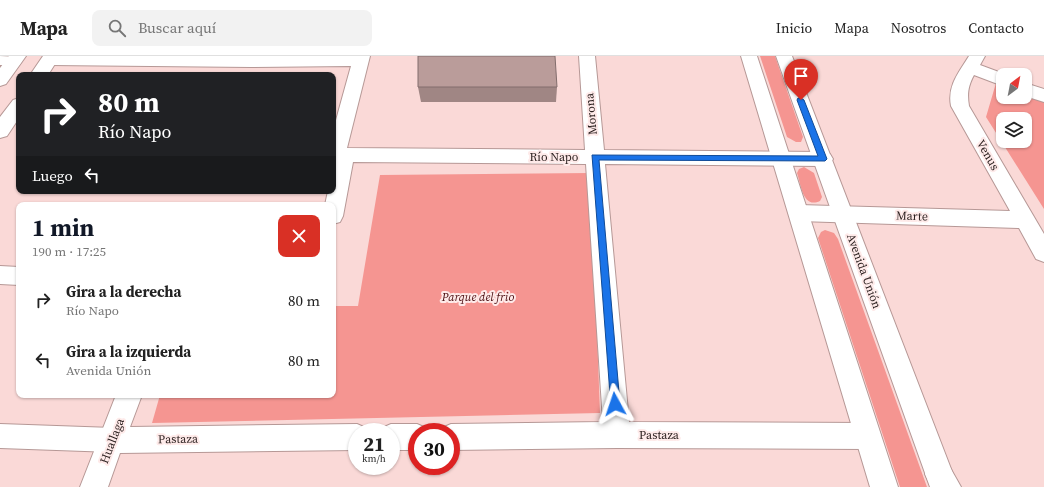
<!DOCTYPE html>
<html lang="es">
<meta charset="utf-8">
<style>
:root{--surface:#fff;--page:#f2f2f2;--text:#222;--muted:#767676;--line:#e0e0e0;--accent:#111827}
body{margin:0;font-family:"Source Serif 4",serif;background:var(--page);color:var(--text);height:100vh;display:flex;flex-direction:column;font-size:15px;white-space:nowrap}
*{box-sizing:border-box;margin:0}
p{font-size:13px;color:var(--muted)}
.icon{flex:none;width:22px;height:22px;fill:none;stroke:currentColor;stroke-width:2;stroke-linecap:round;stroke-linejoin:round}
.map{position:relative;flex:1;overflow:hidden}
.drawer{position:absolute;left:16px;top:146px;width:320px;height:196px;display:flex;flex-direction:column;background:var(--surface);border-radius:8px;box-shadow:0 1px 3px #0004}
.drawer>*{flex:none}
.hud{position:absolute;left:16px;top:16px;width:320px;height:122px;border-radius:8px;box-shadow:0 1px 3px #0004;background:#202124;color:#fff;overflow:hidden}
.needle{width:26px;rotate:32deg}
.controls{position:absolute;left:996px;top:12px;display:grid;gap:8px}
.controls a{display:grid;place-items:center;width:36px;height:36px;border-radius:8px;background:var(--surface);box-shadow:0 1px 3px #0004;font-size:20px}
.speed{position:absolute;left:348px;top:367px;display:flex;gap:8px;font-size:20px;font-weight:700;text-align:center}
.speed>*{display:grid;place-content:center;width:52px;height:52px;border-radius:50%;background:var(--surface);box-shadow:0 1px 3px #0004;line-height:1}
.speed small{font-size:10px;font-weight:400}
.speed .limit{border:6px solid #d22;background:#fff;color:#111}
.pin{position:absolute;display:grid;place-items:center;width:34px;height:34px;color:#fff;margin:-41px -17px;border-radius:50% 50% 50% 0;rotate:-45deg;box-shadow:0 0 4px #0007}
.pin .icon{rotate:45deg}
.me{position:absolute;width:44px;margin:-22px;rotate:355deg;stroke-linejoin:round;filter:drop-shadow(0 0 3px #0008)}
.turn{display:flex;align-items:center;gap:14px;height:84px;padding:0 16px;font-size:18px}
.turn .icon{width:52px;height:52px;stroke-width:2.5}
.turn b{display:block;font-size:28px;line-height:34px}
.then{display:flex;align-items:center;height:38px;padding:0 16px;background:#0003;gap:8px;font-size:15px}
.round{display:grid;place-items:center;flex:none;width:42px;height:42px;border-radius:8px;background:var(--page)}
.head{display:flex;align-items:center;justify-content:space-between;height:68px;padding:0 16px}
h1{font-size:24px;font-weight:700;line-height:30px;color:var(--accent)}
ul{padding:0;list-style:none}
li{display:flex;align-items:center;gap:12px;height:60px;padding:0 16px}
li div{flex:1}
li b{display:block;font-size:15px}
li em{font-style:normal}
header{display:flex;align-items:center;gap:24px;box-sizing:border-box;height:56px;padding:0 20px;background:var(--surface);border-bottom:1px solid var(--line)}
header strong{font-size:19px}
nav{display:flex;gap:22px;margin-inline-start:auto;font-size:14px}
.search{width:280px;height:36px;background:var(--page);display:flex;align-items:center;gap:10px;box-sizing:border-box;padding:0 14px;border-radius:8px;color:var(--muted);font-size:15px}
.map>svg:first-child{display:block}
</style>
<header>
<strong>Mapa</strong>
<div class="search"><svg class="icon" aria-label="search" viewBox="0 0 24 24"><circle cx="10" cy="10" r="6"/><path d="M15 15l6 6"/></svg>Buscar aquí</div>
<nav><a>Inicio</a><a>Mapa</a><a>Nosotros</a><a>Contacto</a></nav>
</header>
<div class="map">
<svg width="1044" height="431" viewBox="0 0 1044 431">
<rect width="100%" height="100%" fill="#fad9d7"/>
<!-- green -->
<path fill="#f59591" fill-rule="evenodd" d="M760,0h15l28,81 -2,5h-5l-9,-5z
M996,27l7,3v11h22v-3l19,8v107l-58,-92zM1003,63h22v22h-22z
M804,111l10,6 8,24 -2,4c-17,8 -19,-16 -23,-28l2,-4z
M591,117l9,240 -448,10 8,-28h173v-89h25l22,-131z
M825,174l9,3 4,6 89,248h-27l-82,-249 3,-6z"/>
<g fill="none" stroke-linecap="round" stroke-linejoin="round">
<defs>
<path id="pedestrian" d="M0,0l19,1 3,4 -3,4h-19z
M0,210l19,1v18l-19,-1z
M0,368l113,4 8,4 4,8 -4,8 -8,4 -113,-4z"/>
<path id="minor" d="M45,0h325l-23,92 238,2 -6,-94h16l9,94 219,2 7,2 3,5 -3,5 -7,2 -218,-2 24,258 239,1 9,4 4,9 -4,9 -9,4 -251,-1 -166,2v-18h-11l2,-4 9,-4 152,-2 -17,-258 -233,-2 -10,54 -3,6 -7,2v-19h-8l3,-14h5v-60l18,-65 -100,1 -201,-2 -6,-1 -2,-4z
M969,0h16l-5,9 27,10h-4v11l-29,-11c-6,11 -7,19 -5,31l75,128v28l-8,-3 -17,-31 -220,-7 -7,-2 -3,-6 3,-6 7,-2 211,6 -59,-105c-4,-20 8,-34 18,-50z
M1025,27l19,6v13l-19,-6z
M116,339h26l-12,32 227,-3 9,4 2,4h-11v18l-237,3 -12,34h-28z
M391,368h26l9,4 2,4h-11v18h-26v-18h-11l2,-4z"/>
<path id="tertiary" d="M9,0h17l-20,28 -6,2v-18z
M43,0h17l-12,19h-18z
M741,0h16l141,431h-28z
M776,0h16l166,431h-28z
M19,42v20l-12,18 -7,2v-21l13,-17z"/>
<path id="primary" d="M938,405l10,3 13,23h-30l-6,-13 3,-10z"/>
</defs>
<!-- pedestrian casing -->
<use href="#pedestrian" stroke="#b69896" stroke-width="2"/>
<!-- minor casing -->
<use href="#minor" stroke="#b69896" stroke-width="2"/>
<!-- tertiary casing -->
<use href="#tertiary" stroke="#b69896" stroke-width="2"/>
<!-- primary casing -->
<use href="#primary" stroke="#b69896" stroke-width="2"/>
<!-- pedestrian -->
<use href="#pedestrian" fill="#fff" fill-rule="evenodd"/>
<!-- minor -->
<use href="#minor" fill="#fff" fill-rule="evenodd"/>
<!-- tertiary -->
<use href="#tertiary" fill="#fff" fill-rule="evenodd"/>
<!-- primary -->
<use href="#primary" fill="#fff" fill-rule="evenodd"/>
</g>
<!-- wall -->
<path fill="#a08684" d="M418,31h139l-1,15h-135z"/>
<!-- building -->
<path fill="#ba9c9a" stroke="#826d6c" d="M418,0h137l2,31h-139z"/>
<!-- route -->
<path fill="#1a73e8" stroke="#114b97" d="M798,42h3l3,2 23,59 -2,2 -226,-1 21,244 -2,4 -3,1 -4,-1 -19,-253 226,1 -21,-56z"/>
<g text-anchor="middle" stroke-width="4" stroke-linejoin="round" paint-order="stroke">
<!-- street labels -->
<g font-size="12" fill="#2a1f1e" stroke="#feeae9">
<text transform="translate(591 58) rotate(-95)" y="4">Morona</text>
<text transform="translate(988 99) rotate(60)" y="4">Venus</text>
<text x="554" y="105">Río Napo</text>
<text transform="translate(912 160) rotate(2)" y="4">Marte</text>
<text transform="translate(864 215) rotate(70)" y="4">Avenida Unión</text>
<text x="659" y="383">Pastaza</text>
<text transform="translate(178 383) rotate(-1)" y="4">Pastaza</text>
<text transform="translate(112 385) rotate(-69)" y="4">Huallaga</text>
</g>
<!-- park labels -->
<g font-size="12" font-style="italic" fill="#4d0f12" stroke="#feeae9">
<text x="478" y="245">Parque del frio</text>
</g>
</g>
</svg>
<div class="controls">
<a><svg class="needle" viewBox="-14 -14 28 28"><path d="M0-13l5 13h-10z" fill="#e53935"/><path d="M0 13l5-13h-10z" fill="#767676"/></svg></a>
<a><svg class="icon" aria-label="layers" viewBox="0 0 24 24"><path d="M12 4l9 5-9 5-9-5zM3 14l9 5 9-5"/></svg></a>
</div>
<div class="speed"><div>21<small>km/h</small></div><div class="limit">30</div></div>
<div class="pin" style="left:801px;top:44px;background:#d93025"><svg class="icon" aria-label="arrive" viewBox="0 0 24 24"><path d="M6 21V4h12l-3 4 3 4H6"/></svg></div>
<svg class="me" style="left:615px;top:348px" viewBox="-20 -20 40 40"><path d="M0-17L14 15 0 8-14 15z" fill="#1a73e8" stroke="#fff" stroke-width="4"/></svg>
<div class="hud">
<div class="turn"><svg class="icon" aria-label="right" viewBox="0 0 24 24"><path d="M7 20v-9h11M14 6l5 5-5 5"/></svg><div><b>80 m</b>Río Napo</div></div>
<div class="then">Luego<svg class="icon" aria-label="left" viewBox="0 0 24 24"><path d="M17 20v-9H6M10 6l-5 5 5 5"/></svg></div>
</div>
<section class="drawer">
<div class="head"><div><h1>1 min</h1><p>190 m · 17:25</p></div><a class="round" style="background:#d93025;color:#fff"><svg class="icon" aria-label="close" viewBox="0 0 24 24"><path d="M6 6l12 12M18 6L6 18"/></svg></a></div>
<ul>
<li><svg class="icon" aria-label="right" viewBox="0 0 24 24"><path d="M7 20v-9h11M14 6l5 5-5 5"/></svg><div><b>Gira a la derecha</b><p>Río Napo</p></div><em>80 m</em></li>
<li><svg class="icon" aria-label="left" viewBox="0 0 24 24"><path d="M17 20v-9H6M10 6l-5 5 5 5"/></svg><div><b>Gira a la izquierda</b><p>Avenida Unión</p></div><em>80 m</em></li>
</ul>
</section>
</div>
